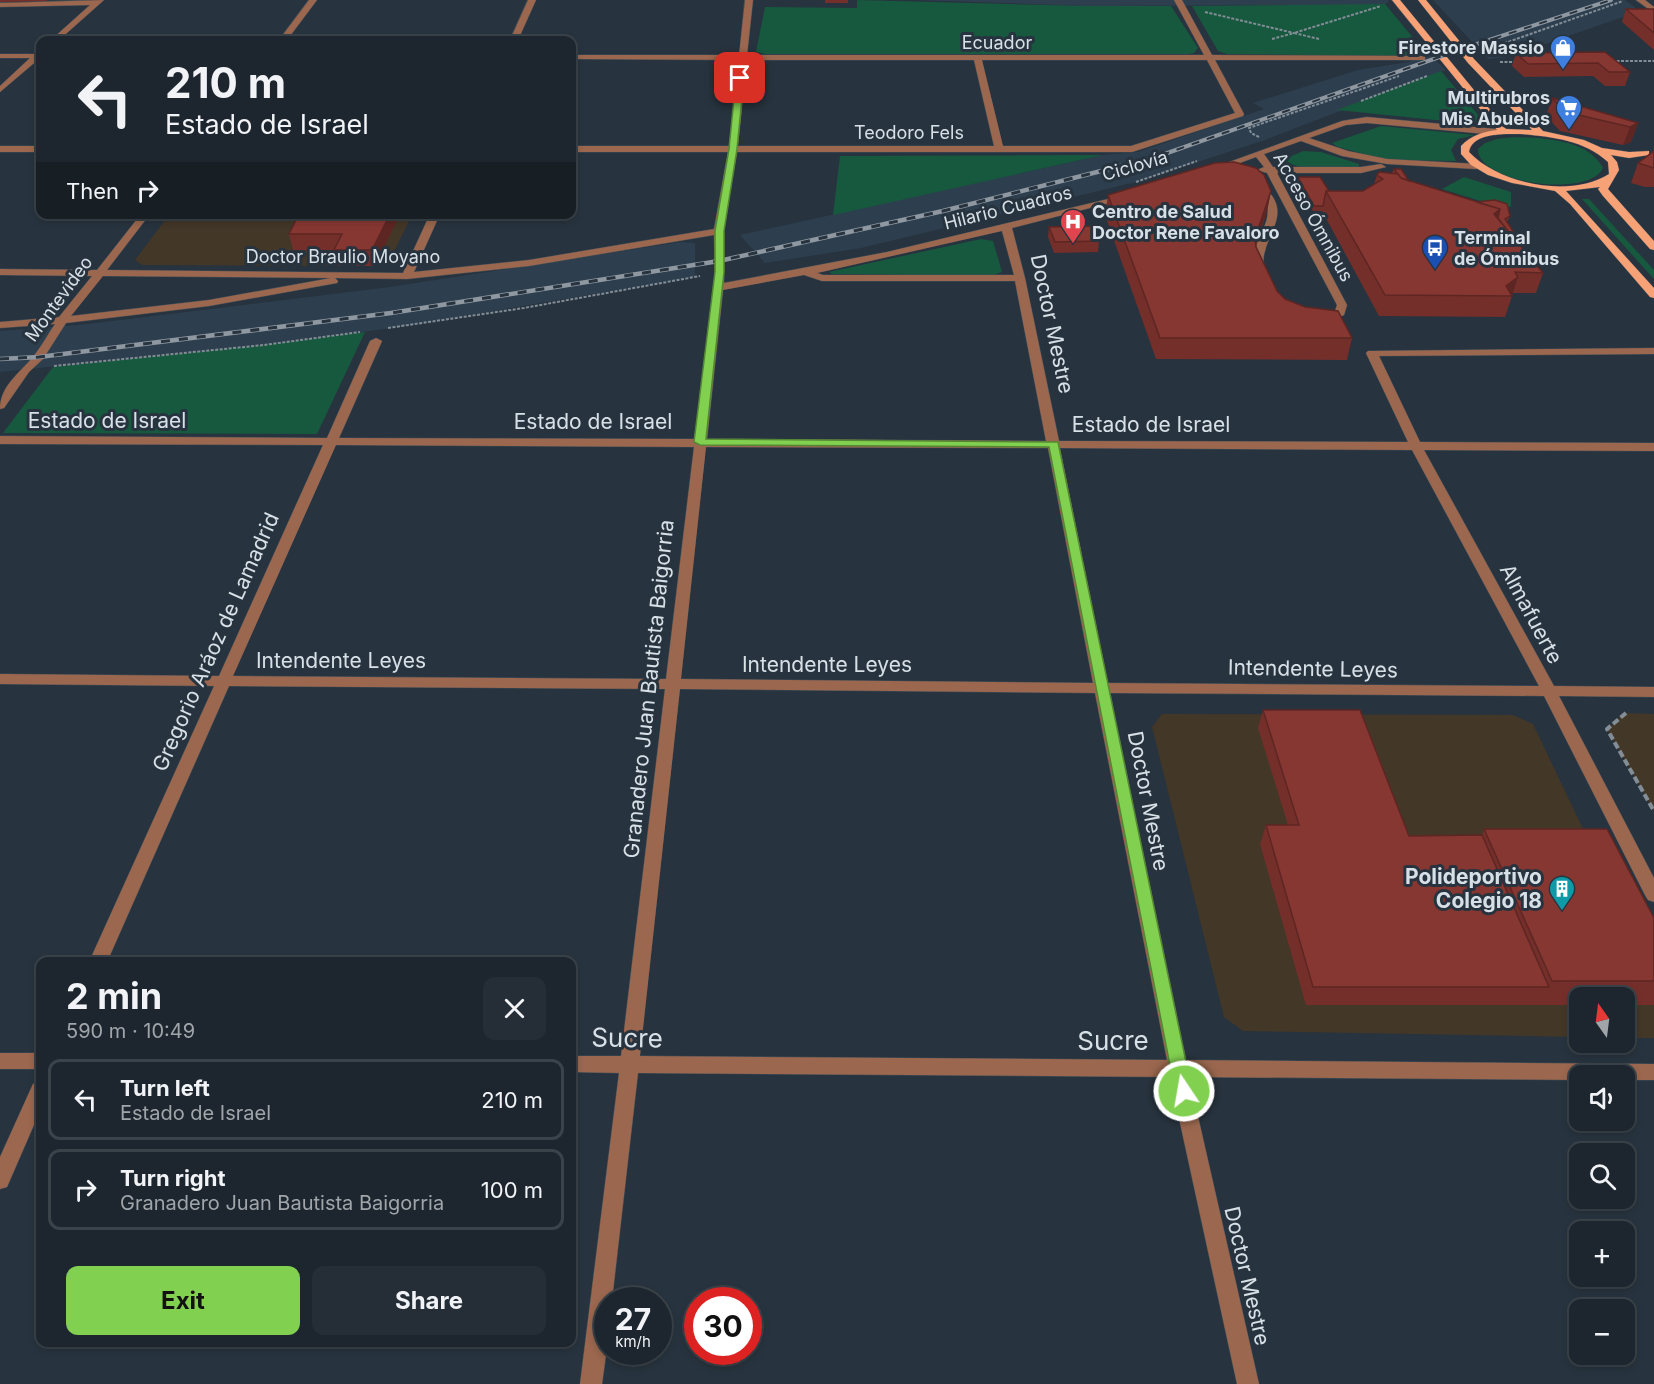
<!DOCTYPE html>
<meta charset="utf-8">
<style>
:root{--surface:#1d262e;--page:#252e36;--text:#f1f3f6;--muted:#a0a5aa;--line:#3b434a;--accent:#82d050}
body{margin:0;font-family:Inter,sans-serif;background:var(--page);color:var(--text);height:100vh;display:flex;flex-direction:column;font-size:22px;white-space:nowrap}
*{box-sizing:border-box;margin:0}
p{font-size:20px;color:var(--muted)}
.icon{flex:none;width:33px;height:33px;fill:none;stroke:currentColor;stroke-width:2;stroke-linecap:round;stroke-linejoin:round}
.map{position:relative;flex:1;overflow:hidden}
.side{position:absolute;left:36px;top:957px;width:540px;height:390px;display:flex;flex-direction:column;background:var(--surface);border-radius:12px;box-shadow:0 3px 9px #0003,0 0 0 2px var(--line)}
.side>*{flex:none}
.top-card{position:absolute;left:36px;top:36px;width:540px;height:183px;border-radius:12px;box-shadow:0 3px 9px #0003,0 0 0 2px var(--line);background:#1d262e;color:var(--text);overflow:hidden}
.needle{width:39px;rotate:346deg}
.tools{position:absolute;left:1569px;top:987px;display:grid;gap:12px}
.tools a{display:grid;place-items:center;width:66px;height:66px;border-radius:12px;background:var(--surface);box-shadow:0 3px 9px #0003,0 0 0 2px var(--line);font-size:30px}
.speed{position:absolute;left:594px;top:1287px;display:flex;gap:12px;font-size:30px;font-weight:700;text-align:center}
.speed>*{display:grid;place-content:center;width:78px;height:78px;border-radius:50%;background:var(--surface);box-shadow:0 3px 9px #0003,0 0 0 2px var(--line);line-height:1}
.speed small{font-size:15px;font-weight:400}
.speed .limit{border:9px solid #d22;background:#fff;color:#111}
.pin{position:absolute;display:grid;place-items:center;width:51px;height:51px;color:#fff;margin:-26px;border-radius:12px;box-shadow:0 3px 9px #0006}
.me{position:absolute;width:66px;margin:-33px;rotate:348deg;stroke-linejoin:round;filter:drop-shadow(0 0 4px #0008)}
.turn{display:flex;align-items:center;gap:21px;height:126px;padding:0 30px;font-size:27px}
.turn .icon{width:78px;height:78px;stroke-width:2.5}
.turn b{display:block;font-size:42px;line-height:51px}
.then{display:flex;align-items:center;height:57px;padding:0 30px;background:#0003;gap:12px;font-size:22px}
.round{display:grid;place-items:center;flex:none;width:63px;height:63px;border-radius:12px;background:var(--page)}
.head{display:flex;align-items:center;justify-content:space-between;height:102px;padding:0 30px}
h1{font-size:36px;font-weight:700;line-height:45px}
.cta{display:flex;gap:12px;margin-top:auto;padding:12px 30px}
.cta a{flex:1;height:69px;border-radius:12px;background:var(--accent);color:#111;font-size:24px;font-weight:700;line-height:69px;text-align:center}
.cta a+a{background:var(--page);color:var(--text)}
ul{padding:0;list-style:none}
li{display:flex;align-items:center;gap:18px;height:81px;margin:0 12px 9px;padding:0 18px;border:3px solid var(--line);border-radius:12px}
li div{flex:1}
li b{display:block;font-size:22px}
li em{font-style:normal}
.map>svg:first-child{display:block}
</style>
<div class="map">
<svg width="1654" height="1384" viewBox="0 0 1654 1384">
<rect width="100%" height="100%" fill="#27333e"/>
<!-- built -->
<path fill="#2d3f4e" d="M916,0h472l1,1 -4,3 -12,1 -288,1z
M1433,0h192l15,11 -132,46 -20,2z
M1430,55l16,15 -181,70 -129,42 -275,66 -96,15 -25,-28 363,-80 35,-3 126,-43 -11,-6 105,-33 50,-8z
M681,242l14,1v34l-296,50 -135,18 -264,27v-41l88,-7 302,-37z"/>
<!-- education -->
<path fill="#433728" d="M169,215h243l-22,45 -15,6 -233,-1 -7,-5z
M1624,713l30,1v97l-47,-82z
M1162,714l351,1 20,9 62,130 59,115v69h-29l-1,-40h-44l-1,39 -336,-6 -19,-14 -72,-290z"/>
<!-- green -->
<path fill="#17593e" d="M857,0l228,6h86l27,42 -4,5 -5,1h-424l-9,-2 9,-45 92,1z
M1385,4l40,48 -26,4 -172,-2 -9,-3 -26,-45z
M1441,71l38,45 -1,6 -33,-1 -108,-11z
M1381,126l94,9 -17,4 -7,11 5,11 -70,-1 -48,-13 -6,-4z
M1514,137c28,1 74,2 89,31 -14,31 -126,15 -125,-19l7,-6 12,-4z
M1303,151l18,1 38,12v3h-60l-13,-5 -1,-3z
M1103,155l-265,59 -5,1 7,-59z
M1464,177l47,15v14l-5,3 -64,-20z
M1582,199h7l65,71v9z
M981,239l12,2 9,31 -11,4 -159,-2 -3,-2z
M365,332l-48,102 -314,-1 50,-66 211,-22z"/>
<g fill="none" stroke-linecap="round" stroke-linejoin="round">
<defs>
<path id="minor" d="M104,0l-45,40h-8l39,-35 -90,2v-4z
M309,0h8l-30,40h-8z
M528,0h8l-18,40h-8z
M745,0h8l-6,55h457l-30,-55h8l30,55 213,1v4h-210l29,54 -1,2 -111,36h-395l-13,79v52l163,-31 242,-58v4l-117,30 13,50 34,163 349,1 -42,-89 2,-2 286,-3v6l-275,2 41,86 234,1v8l-230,-1 130,236 100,1v10l-95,-1 95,182v24l-6,-2 -3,-5 -101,-199 -434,-3 76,367 468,4v16h-30v-4h-44v4l-391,-3 70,307h-22l-67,-307 -532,-4 -26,227h-4v40l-6,44h-22l39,-311 -47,-1v-16h49l44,-367 -436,-3 -122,276h-18l125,-276 -214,-2v-10l219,2 104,-231 -323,-1v-8l327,2 43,-97 6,-3 6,3 -43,97 356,1 20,-167 -1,-37 -185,31 -122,13 -72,-1 3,3 -1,2 -128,23 -143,17 -23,36 -14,13 -25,36 -4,1c0,-25 23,-38 36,-56 7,-9 12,-19 19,-29l-55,4v-6l59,-5 33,-41 -92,-1v-6l97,1 44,-56h9l-43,56 296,3 27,-59h10l-26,58 115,-12 185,-31 14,-77h-156v-6h157l10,-86 -167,-1v-4h167zM747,60h227l20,86h-256zM982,60h225l28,53 -104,33h-128zM1002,231l12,44h-191l-6,-2zM804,275l18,6h193l31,160 -339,-2 16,-149zM103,276l228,2 -122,22 -138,16zM336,445l358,2 -28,232 -433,-3zM706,447l342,1 45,235 -412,-4zM1060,448l352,2 127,236 -431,-3zM680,689l415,4 72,367 -527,-4z
M1636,0h9l9,7v6z
M37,51h3v7l-40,34v-6l30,-28h-30v-4h35z
M1367,117l129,12 4,3 -4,3 -129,-12 -21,2 -37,13 39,13 39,8 92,5 2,2 -5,3 -89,-5 -45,-8 -41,-15 -37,13 9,13h88l20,-3 5,3 -25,6h-84l70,132 -3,10c-9,4 -17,8 -27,5v-4l18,-5 2,-6 -70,-132 -10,-3 7,-3 -8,-10 -38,14 -8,-2 132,-48z
M0,146h40v6h-40z
M1257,179c6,3 9,8 13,14 17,21 0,37 -5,58 -3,9 -1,16 1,24l-5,3 -5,-3c-2,-8 -4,-15 -2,-24 5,-19 21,-33 10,-54 -3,-5 -8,-10 -12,-15z
M0,1053h40v16h-40z
M40,1082v29l-33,76 -7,2v-32l33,-73z"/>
<path id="major" d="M1392,0h8l106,129 26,1 -64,-67 -50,-63h8l48,59 69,72 41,9 18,8 27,4 20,-1v4l-20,3 -18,-3 6,7 2,8 -11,19 46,52v9l-4,-1 -47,-53 -5,-7 2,-2 -34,4 88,97v10l-4,-1 -80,-93 -15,-13 -43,-8 -24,-8 -17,-10 -10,-11v-8c10,-11 22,-14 36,-16zM1521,134c31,3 63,6 87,28l1,12c-39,25 -110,10 -140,-22 3,-20 37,-18 52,-18z"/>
</defs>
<!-- minor casing -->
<use href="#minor" stroke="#434f59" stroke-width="1"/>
<!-- major casing -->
<use href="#major" stroke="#434f59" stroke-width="1"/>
<!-- path-far1 -->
<path stroke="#838d96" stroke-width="2" stroke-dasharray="3 1.5" stroke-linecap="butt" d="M1205,12l89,21
M1272,39l22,-6
M1319,39l-25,-6 87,-27
M1482,47l26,-5 115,-41
M1612,61h42
M1500,62h18
M1361,101l66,-25
M1259,137l-8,-4 -2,-5 150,-52
M1136,182l61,-21
M388,328l136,-20 176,-32
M54,366l210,-21 96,-13"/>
<!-- path -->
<path stroke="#838d96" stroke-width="4" stroke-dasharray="7 3" stroke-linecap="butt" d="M1626,713l-19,16 47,82"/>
<!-- minor -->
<use href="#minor" fill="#9b674e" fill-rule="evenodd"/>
<!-- major -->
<use href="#major" fill="#f7a177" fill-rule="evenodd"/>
<defs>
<path id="rail-far1" d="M1115,167l41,-10 306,-108 149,-49"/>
<path id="rail" d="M0,359l39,-2 352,-44 328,-52 224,-50 178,-45"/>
</defs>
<!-- rail-far1 casing -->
<use href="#rail-far1" stroke="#8f98a1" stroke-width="4"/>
<!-- rail casing -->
<use href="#rail" stroke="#8f98a1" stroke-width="4.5"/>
<!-- rail-far1 -->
<use href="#rail-far1" stroke="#27333e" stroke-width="2" stroke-dasharray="8" stroke-linecap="butt"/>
<!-- rail -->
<use href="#rail" stroke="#27333e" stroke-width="3" stroke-dasharray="9" stroke-linecap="butt"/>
</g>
<!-- wall -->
<path fill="#742f2b" d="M0,0h48l-2,1 -46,1z
M825,0h23v3h-23z
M1626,9h28v41l-32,-28z
M1605,52l25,20 -5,14h-20l-12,-10 -69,1 -12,-11 4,-13z
M1552,98l86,25 -7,19 -8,3 -63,-14 -14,-15z
M1654,151v36h-9l-14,-4 7,-20z
M1394,169l15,12 101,35 -3,6 7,16 29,35 -7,20h-23l-8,24 -126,-1 -57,-105h-9l-16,-29 1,-5 31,14h34l11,-7 3,-9 15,-2z
M1271,191l-4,20 -11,36 21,44 8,8 67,39 -5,22 -191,-1 -51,-144 3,-20z
M299,214h101l-25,52h-37l-4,-16h-41l-4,-16z
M1049,227l50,14 -1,11 -44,1 -6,-16z
M1263,710l146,126 73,-1 2,-6 170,89v87h-30v-7h-44v7h-274l-46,-161 6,-19h22l-30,-97z"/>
<!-- shaded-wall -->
<path fill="#5e2623" d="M1638,123l-7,19 -8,3 7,-18z
M1271,191l-4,20 -16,47 4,-20z
M1500,209l-6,20v-15z
M390,214h10l-25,52 -3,-16z
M1518,277l-6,19 -6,-10z"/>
<!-- building -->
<path fill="#873732" stroke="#5e2623" stroke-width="1.5" d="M1626,9h28v24z
M1605,52l25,20h-21l-11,-9 -70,1 -12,-11z
M1552,98l86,25 -8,4 -64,-15z
M1654,151v17l-16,-5z
M1234,162l22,6 8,7 7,16 -16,47 1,9 21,44 8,8 20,8 33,4 14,27h-192l-52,-143 107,-32z
M1394,169h7l8,12 -8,-3z
M1379,172l19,2 3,4 99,31 -6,5 49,59 -28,-1 3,5 -12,9 6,10 -127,-1 -59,-104h37l20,-12 -6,-4z
M1298,177h22l9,14h-3l-3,15h-9z
M1495,200l12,4 3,12 -5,3 10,15 -3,2 -14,-18 2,-9 -24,-7z
M299,214h91l-18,36h-38l8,-16h-53z
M1093,226l6,15 -44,1 -6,-15z
M1263,710h97l49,126 73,-1 67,152h-236l-47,-162h33z
M1484,829h123l47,89v63h-102z"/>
<!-- route -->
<path fill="#82d050" stroke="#548734" stroke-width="1.5" d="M740,75l4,3 -7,71 -13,82v41l-18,167 352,3 134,649 -2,6 -6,2 -7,-2 -2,-6 -126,-644 -349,-2 -6,-3 21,-170v-41l14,-82 7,-71z"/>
<!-- icons -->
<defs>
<symbol id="shop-pin" viewBox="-11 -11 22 30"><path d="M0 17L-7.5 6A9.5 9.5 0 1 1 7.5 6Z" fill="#3f7fe0" stroke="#27333e"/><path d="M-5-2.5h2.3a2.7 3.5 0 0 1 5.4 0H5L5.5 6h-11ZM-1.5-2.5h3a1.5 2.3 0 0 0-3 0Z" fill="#fff"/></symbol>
<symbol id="supermarket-pin" viewBox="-11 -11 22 30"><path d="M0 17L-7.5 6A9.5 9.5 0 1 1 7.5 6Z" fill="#3f7fe0" stroke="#27333e"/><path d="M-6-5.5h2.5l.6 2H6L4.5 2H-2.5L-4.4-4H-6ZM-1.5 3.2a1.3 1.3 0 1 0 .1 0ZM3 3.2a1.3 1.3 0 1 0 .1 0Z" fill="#fff"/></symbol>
<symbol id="hospital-pin" viewBox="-11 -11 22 30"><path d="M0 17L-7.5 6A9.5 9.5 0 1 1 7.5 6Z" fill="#e0444e" stroke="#27333e"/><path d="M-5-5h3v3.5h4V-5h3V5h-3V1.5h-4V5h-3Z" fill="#fff"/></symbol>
<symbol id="bus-pin" viewBox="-11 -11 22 30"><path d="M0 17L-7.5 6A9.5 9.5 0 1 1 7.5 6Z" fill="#1a4fb4" stroke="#27333e"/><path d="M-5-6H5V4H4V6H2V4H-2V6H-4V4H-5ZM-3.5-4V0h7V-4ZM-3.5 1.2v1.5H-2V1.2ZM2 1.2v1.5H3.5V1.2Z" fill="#fff"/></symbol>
<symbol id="building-pin" viewBox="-11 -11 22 30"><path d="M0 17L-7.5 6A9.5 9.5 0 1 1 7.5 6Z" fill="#0f9aa8" stroke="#27333e"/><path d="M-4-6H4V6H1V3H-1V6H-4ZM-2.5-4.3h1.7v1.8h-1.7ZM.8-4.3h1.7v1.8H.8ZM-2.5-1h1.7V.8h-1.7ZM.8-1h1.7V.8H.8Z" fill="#fff"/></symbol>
</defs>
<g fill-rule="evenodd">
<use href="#shop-pin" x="1548" y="33" width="30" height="40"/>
<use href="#supermarket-pin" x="1554" y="93" width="30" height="40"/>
<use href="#hospital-pin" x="1058" y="207" width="30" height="40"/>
<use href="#bus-pin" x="1420" y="233" width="30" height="40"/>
<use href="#building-pin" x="1547" y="874" width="30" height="40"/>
</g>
<g text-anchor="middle" stroke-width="6" stroke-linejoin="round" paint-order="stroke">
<!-- far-street labels -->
<g font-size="18" fill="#d8e0e7" stroke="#27333e">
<text x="997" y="49">Ecuador</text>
<text x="909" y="139">Teodoro Fels</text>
<text transform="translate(1135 166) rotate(-16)" y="6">Ciclovía</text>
<text transform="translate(1008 208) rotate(-14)" y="6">Hilario Cuadros</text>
<text transform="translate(1313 217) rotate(61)" y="6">Acceso Ómnibus</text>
<text x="343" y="263">Doctor Braulio Moyano</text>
<text transform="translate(59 299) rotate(-54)" y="6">Montevideo</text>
</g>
<!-- far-poi labels -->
<g font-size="18" font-weight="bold" fill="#d8e0e7" stroke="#27333e" text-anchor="end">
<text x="1544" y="54">Firestore Massio</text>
<text x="1550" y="104">Multirubros<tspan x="1550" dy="21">Mis Abuelos</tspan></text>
<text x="1092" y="218" text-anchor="start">Centro de Salud<tspan x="1092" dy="21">Doctor Rene Favaloro</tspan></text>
<text x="1454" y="244" text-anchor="start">Terminal<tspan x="1454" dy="21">de Ómnibus</tspan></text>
</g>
<!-- street labels -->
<g font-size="21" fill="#d8e0e7" stroke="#27333e">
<text transform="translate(1052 324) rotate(78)" y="7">Doctor Mestre</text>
<text x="107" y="428">Estado de Israel</text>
<text x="593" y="429">Estado de Israel</text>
<text x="1151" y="432">Estado de Israel</text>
<text transform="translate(1531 614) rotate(62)" y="7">Almafuerte</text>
<text transform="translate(216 642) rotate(-66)" y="7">Gregorio Aráoz de Lamadrid</text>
<text x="341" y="668">Intendente Leyes</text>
<text x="827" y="672">Intendente Leyes</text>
<text transform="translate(1313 669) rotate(1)" y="7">Intendente Leyes</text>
<text transform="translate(649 689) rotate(-84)" y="7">Granadero Juan Bautista Baigorria</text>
<text transform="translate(1148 801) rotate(79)" y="7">Doctor Mestre</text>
<text transform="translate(1247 1276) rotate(77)" y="7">Doctor Mestre</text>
</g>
<!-- poi labels -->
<g font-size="21" font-weight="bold" fill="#d8e0e7" stroke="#27333e" text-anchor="end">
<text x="1542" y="884">Polideportivo<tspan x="1542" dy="24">Colegio 18</tspan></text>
</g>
<!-- near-street labels -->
<g font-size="26" fill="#d8e0e7" stroke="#27333e">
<text transform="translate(627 1038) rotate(1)" y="9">Sucre</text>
<text x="1113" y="1050">Sucre</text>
</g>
</g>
</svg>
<div class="tools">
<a><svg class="needle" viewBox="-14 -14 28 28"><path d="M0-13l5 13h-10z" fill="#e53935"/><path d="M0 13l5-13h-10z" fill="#a0a5aa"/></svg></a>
<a><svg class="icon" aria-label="sound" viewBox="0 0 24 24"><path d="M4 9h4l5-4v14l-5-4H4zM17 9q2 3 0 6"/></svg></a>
<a><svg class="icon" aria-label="search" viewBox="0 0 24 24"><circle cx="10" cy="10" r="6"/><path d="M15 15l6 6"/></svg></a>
<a>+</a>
<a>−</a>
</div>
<div class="speed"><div>27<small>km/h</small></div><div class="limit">30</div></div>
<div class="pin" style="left:740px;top:78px;background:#d93025"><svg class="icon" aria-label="arrive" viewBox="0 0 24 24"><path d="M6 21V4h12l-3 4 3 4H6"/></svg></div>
<svg class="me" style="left:1184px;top:1091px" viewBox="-20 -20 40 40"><circle r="17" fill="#82d050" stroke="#fff" stroke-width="3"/><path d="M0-11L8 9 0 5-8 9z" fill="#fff"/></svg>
<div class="top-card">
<div class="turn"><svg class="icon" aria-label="left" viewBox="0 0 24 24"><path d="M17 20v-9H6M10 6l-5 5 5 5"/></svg><div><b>210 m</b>Estado de Israel</div></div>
<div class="then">Then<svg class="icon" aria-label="right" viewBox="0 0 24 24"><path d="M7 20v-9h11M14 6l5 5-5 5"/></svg></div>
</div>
<section class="side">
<div class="head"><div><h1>2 min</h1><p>590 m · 10:49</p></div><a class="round"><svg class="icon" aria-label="close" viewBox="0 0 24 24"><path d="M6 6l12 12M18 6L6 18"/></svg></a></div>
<ul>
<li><svg class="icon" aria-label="left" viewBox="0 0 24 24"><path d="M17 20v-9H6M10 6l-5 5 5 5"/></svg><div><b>Turn left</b><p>Estado de Israel</p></div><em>210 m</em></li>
<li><svg class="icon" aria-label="right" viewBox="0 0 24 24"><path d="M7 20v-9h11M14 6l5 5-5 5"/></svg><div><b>Turn right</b><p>Granadero Juan Bautista Baigorria</p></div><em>100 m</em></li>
</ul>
<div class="cta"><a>Exit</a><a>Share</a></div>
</section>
</div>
